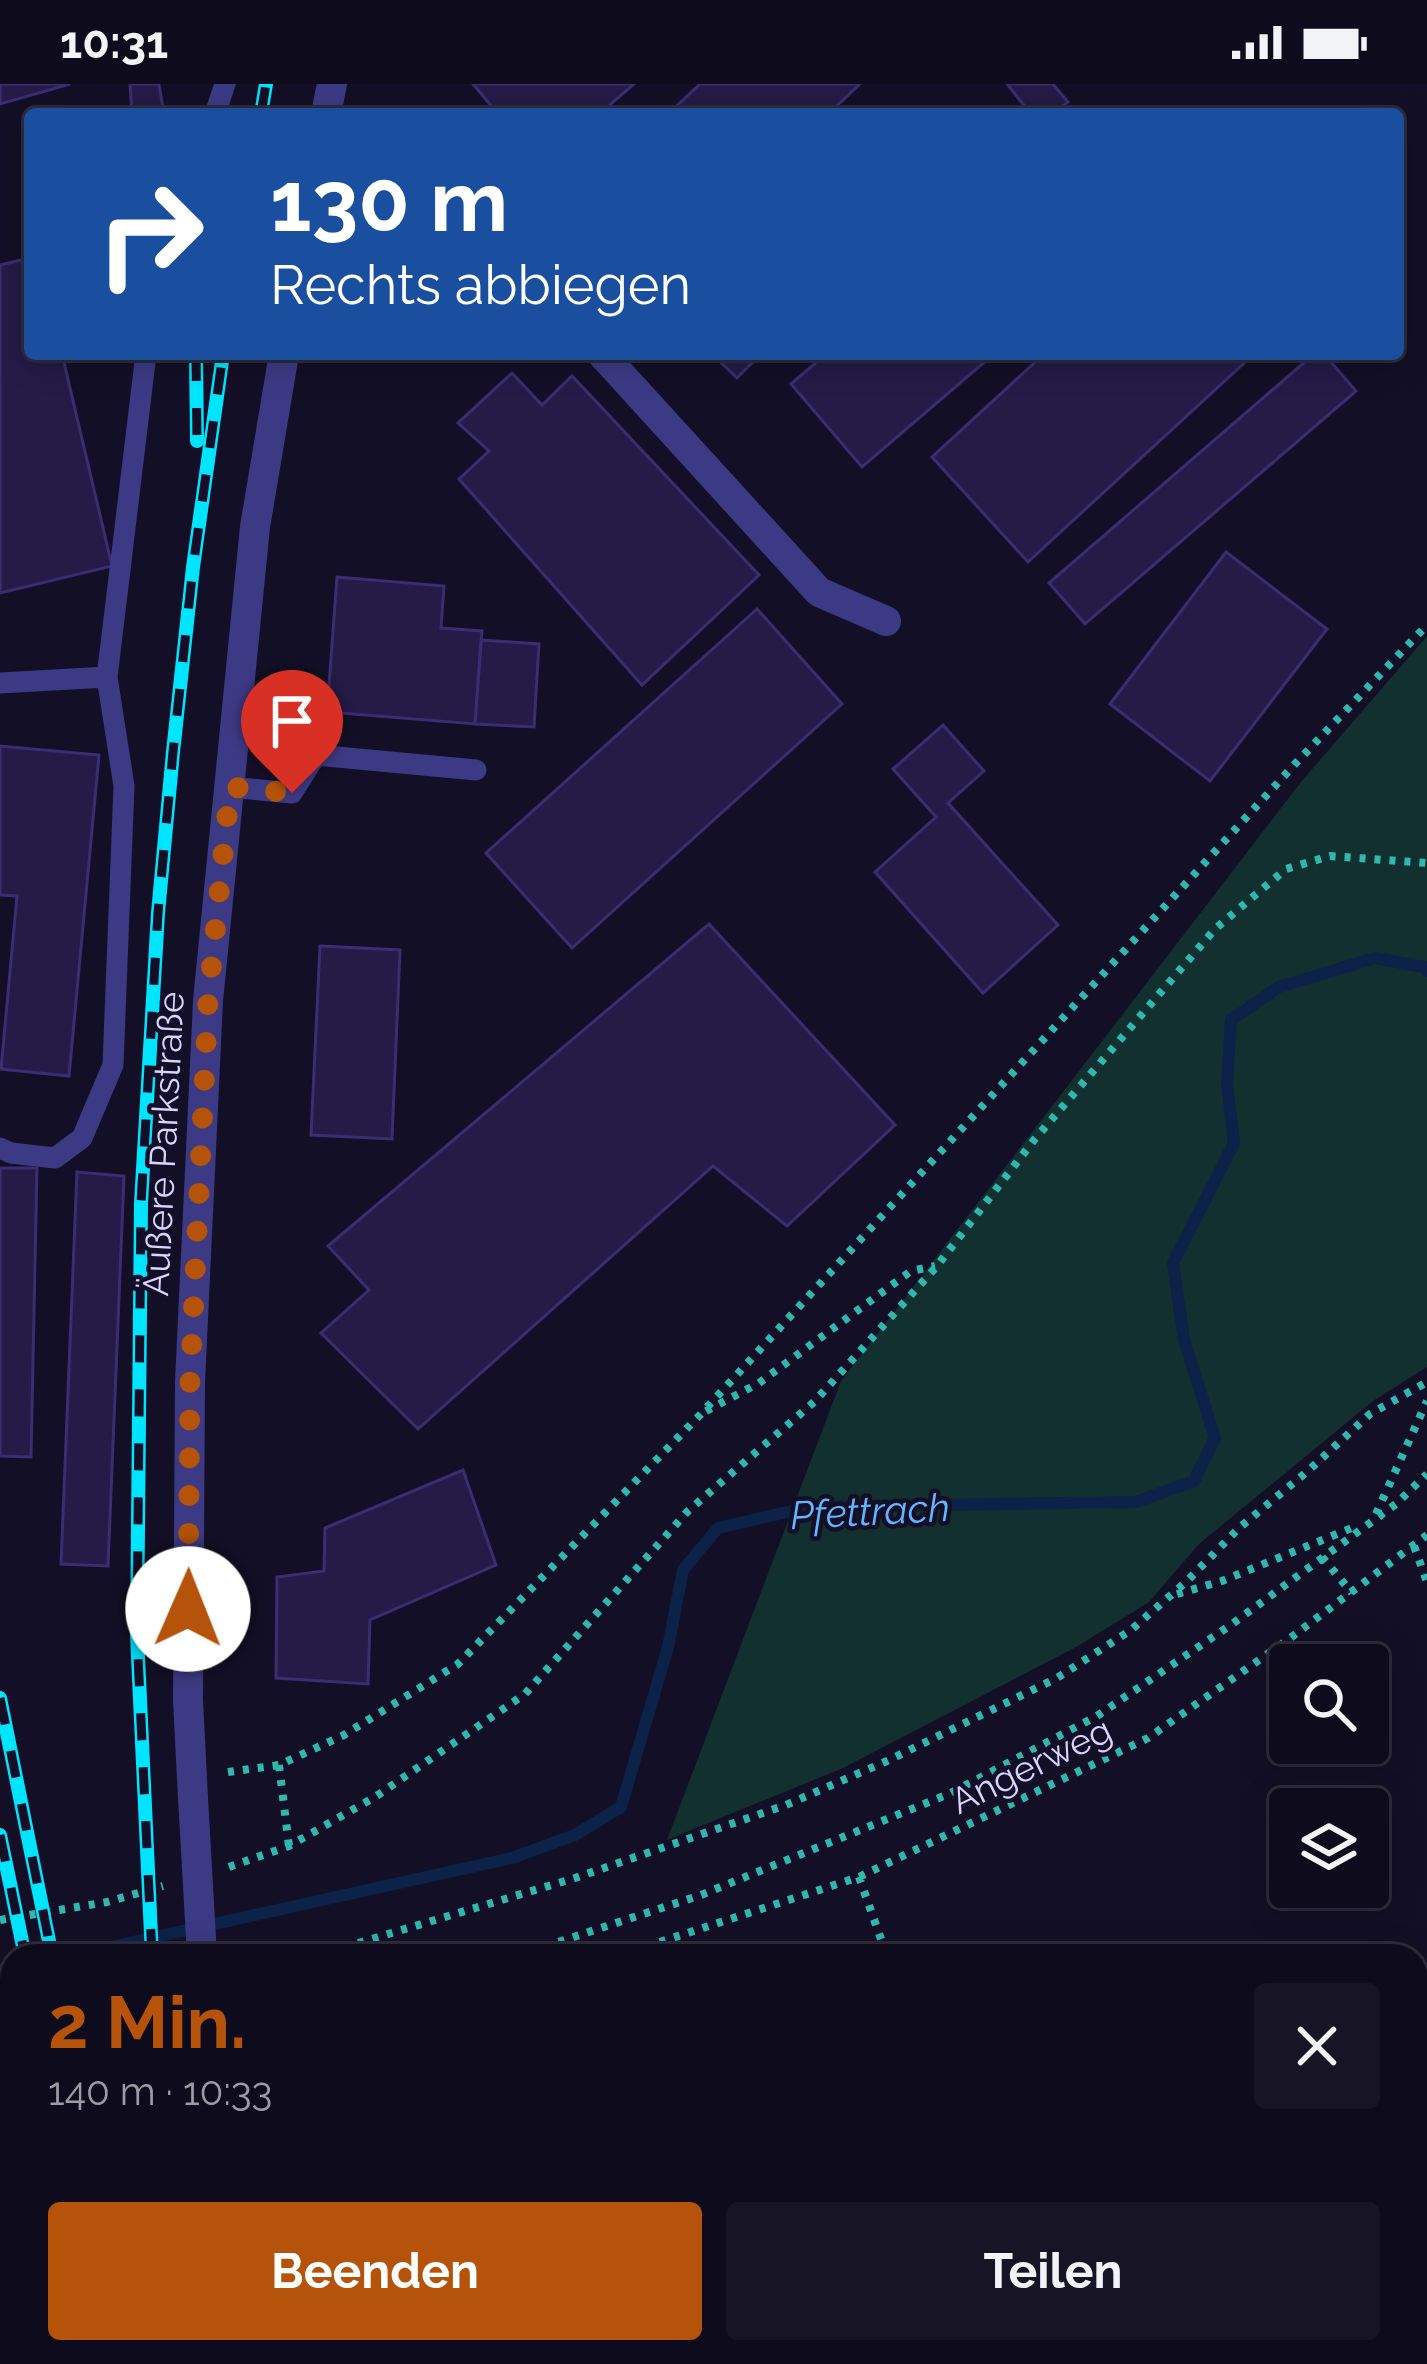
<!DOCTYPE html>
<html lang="de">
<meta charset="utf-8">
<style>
:root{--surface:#0e0b1c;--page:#171425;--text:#f1f3f6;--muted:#9b9ba3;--line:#2e2b3b;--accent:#b45309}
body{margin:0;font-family:Raleway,sans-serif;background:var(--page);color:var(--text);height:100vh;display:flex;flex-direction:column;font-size:45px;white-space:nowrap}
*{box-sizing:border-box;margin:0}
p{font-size:39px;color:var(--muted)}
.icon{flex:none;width:66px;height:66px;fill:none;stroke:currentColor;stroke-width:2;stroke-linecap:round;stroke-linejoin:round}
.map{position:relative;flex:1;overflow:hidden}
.panel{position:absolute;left:0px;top:1860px;width:1428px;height:420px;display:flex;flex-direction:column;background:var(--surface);border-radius:36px 36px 0 0;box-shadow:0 6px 30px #0003,0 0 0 3px var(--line)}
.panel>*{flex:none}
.top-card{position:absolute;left:24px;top:24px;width:1380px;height:252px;border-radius:12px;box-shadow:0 6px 30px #0003,0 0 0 3px var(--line);background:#1a4fa0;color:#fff;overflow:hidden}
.controls{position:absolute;left:1269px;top:1560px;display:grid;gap:24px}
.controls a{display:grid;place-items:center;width:120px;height:120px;border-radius:12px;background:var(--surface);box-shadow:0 6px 30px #0003,0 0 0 3px var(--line);font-size:60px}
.pin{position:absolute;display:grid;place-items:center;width:102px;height:102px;color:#fff;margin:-123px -51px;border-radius:50% 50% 50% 0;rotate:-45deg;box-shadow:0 0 12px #0007}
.pin .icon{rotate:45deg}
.me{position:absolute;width:132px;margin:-66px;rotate:1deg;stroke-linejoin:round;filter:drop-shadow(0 0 9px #0008)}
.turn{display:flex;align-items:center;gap:42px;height:252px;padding:0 48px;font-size:54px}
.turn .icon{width:156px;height:156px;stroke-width:2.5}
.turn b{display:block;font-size:84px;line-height:102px}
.round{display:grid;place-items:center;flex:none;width:126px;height:126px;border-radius:12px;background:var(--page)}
.head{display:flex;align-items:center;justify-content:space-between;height:204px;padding:0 48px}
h1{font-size:72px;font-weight:700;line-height:90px;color:var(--accent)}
.button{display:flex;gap:24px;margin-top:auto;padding:24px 48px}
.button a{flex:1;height:138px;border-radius:12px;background:var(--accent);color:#fff;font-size:48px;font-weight:700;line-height:138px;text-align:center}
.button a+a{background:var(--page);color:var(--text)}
.status{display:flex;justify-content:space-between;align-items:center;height:84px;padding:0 60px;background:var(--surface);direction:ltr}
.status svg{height:33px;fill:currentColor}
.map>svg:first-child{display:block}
</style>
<div class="status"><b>10:31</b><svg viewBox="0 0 49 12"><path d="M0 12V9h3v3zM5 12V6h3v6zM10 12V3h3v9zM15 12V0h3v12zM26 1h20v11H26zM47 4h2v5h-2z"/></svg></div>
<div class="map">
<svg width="1427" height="2280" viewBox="0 0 1427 2280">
<rect width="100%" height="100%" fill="#130f26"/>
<!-- green -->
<path fill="#12302f" d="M1427,552v731l-54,34 -174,143 -50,58 -71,44 -235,122 -176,72 174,-459 460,-599z"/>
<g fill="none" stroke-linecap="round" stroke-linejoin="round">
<!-- stream -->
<path stroke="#0c2248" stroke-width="12" d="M70,1872l442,-98 63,-23 46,-28 47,-160 15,-77 35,-42 91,-21 327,-5 58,-21 21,-43 -31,-98 -11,-77 61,-120 -7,-59 4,-64 48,-33 96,-29 49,9 3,4
M0,1888l12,-3"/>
</g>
<!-- building -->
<path fill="#241b47" stroke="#3b2d73" stroke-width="3" d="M0,0h70l-70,20z
M130,0h29l5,30h-32z
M473,0h161l-35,30h-101z
M700,0h160l-32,30h-160z
M1007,0h46l15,18 -15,12h-22z
M30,174v96h32l50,212 -112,27v-328z
M712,270h49l-24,24z
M826,270h168l-132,113 -71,-83z
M1044,270h210l-226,208 -96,-105z
M1314,270h10l32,37 -271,233 -36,-41z
M512,289l30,32 30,-29 187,199 -117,110 -183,-206 30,-28 -31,-28z
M1226,468l101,77 -117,152 -100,-77z
M337,493l107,9 -3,42 41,3 -7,93 -148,-12z
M757,525l85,95 -270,244 -86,-95z
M481,556l58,4 -5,83 -59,-3z
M943,641l41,46 -36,32 110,122 -75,68 -108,-121 61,-55 -43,-48z
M0,662l99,9 -30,321 -68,-7 16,-173 -17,-1z
M709,840l186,201 -108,101 -74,-60 -295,263 -97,-96 48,-43 -41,-44z
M320,862l80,4 -8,189 -81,-4z
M0,1084h37l-6,289 -31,-1z
M77,1088l47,4 -16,390 -47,-2z
M463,1386l33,95 -126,55 -2,64 -92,-6 1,-101 47,-6 1,-43z
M854,2268h77l4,12h-77z"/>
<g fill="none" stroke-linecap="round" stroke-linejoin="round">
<!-- path -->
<path stroke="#2fb8b0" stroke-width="8" stroke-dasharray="6 9" stroke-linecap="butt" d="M706,1327l53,-28 152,-112 24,-5
M1376,1430l51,-113
M1414,1462l13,36
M1322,1473l30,36
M1177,1510l45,-13 137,-56
M279,1681l10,81
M228,1688l51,-7 65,-30 114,-71 242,-249 595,-651 132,-139
M229,1783l60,-21 86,-49 150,-103 163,-183 126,-109 123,-136 97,-126 181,-211 71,-60 44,-13 97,7
M859,1793l28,79
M0,1836l107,-18 56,-16
M315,1872l260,-78 211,-73 101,-44 170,-83 74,-48 56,-49 52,-53 70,-58 61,-56 57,-32
M516,1872l185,-61 250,-102 146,-77 135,-92 164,-120 31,-30
M617,1872l242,-79 289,-139 141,-99 138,-104
M1028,2268l5,12
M335,2280l34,-12"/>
<!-- service -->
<path stroke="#3d3a85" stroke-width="21" d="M215,30l10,-30
M0,599l107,-6 39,-323
M229,703l63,6 24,-38 160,15
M0,1064l11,5 44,5 27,-20 31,-73 11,-279 -17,-109"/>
<!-- minor -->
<path stroke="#3d3a85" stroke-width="30" d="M602,270l217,238 67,29"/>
<!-- tertiary -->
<path stroke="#3d3a85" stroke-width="30" d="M326,30l6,-30
M193,1714l-5,-98 2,-318 18,-381 47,-474 29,-173
M273,2268l2,12"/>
<defs>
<path id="rail" d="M261,30l5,-30
M196,270l1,87
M0,1614l52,258
M0,1751l25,121
M152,1872l-15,-321 4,-432 17,-290 15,-161 20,-185 30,-213
M106,2268l2,12
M134,2268l3,12
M193,2268l2,12"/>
</defs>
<!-- rail casing -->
<use href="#rail" stroke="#00e5ff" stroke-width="14"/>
<!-- rail -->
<use href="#rail" stroke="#130f26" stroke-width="9" stroke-dasharray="27" stroke-linecap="butt"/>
<!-- tertiary-bridge -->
<path stroke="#3d3a85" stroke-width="30" d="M193,1714l9,158"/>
</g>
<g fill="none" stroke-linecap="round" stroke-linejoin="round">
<!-- route -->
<path stroke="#b45309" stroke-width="21" stroke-dasharray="0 37.8" d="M188,1525l2,-227 18,-381 22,-214 62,6"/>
</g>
<g text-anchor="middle" stroke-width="9" stroke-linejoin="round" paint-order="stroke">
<!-- street labels -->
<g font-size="36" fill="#d9d4ff" stroke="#130f26">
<text transform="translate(163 1060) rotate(-87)" y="13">Äußere Parkstraße</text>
<text transform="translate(1031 1681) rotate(-26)" y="13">Angerweg</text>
</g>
<!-- water labels -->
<g font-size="39" font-style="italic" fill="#62b6ff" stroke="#130f26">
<text transform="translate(870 1427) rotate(-3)" y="14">Pfettrach</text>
</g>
</g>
</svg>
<div class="controls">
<a><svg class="icon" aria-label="search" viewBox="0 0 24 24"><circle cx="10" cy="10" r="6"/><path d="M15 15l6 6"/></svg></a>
<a><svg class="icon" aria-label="layers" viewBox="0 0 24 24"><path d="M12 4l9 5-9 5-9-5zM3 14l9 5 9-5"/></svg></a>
</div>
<div class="pin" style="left:292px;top:709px;background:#d93025"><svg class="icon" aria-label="arrive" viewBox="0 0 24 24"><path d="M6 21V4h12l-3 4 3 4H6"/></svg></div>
<svg class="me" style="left:188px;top:1525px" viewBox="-20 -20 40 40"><circle r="19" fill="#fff"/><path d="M0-13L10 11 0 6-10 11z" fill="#b45309"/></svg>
<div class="top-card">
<div class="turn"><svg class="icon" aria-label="right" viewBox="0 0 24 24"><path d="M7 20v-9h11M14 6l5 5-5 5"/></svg><div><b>130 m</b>Rechts abbiegen</div></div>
</div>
<section class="panel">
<div class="head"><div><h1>2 Min.</h1><p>140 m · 10:33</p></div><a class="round"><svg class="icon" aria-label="close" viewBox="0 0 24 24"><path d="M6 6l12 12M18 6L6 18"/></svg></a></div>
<div class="button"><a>Beenden</a><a>Teilen</a></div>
</section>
</div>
